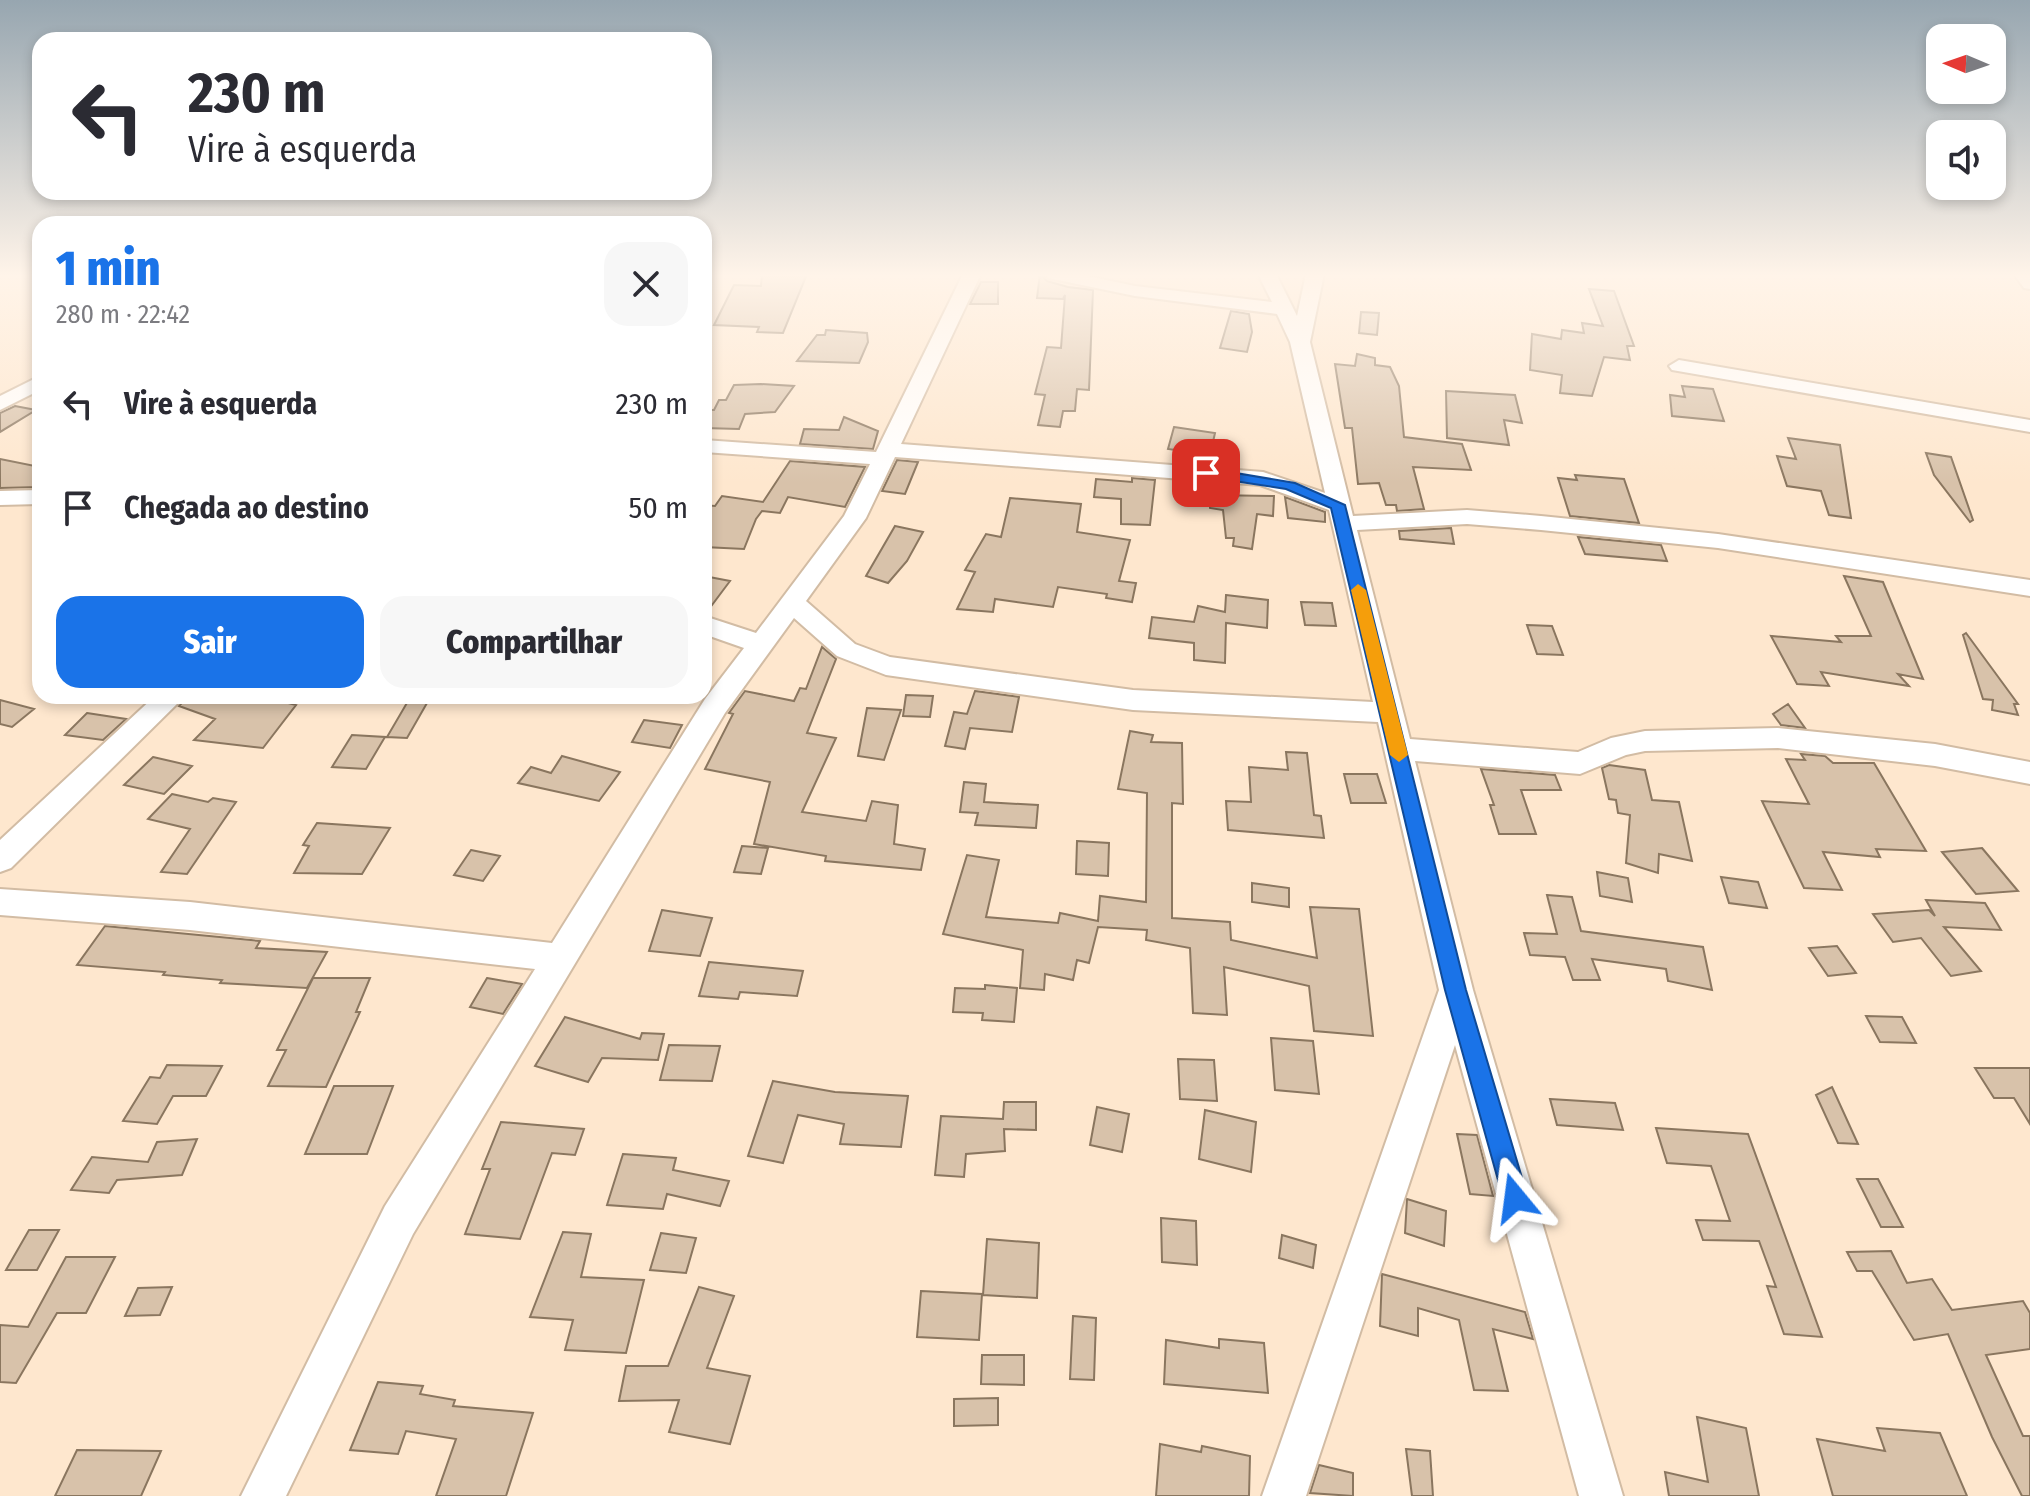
<!DOCTYPE html>
<html lang="pt">
<meta charset="utf-8">
<style>
:root{--surface:#fff;--page:#f7f7f7;--text:#2b2b33;--muted:#7c7c81;--accent:#1a73e8}
body{margin:0;font-family:"Fira Sans Condensed",sans-serif;background:var(--page);color:var(--text);height:100vh;display:flex;flex-direction:column;font-size:30px;white-space:nowrap}
*{box-sizing:border-box;margin:0}
p{font-size:26px;color:var(--muted)}
.icon{flex:none;width:44px;height:44px;fill:none;stroke:currentColor;stroke-width:2;stroke-linecap:round;stroke-linejoin:round}
.map{position:relative;flex:1;overflow:hidden}
.panel{position:absolute;left:32px;top:216px;width:680px;height:488px;display:flex;flex-direction:column;background:var(--surface);border-radius:24px;box-shadow:0 4px 12px #0003}
.panel>*{flex:none}
.top-card{position:absolute;left:32px;top:32px;width:680px;height:168px;border-radius:24px;box-shadow:0 4px 12px #0003;background:#fff;color:var(--text);overflow:hidden}
.needle{width:52px;rotate:272deg}
.buttons{position:absolute;left:1926px;top:24px;display:grid;gap:16px}
.buttons a{display:grid;place-items:center;width:80px;height:80px;border-radius:16px;background:var(--surface);box-shadow:0 4px 12px #0003;font-size:40px}
.pin{position:absolute;display:grid;place-items:center;width:68px;height:68px;color:#fff;margin:-34px;border-radius:16px;box-shadow:0 4px 12px #0006}
.me{position:absolute;width:88px;margin:-44px;rotate:344deg;stroke-linejoin:round;filter:drop-shadow(0 0 6px #0008)}
.turn{display:flex;align-items:center;gap:28px;height:168px;padding:0 24px;font-size:36px}
.turn .icon{width:104px;height:104px;stroke-width:2.5}
.turn b{display:block;font-size:56px;line-height:68px}
.round{display:grid;place-items:center;flex:none;width:84px;height:84px;border-radius:24px;background:var(--page)}
.head{display:flex;align-items:center;justify-content:space-between;height:136px;padding:0 24px}
h1{font-size:48px;font-weight:800;line-height:60px;color:var(--accent)}
.primary-button{display:flex;gap:16px;margin-top:auto;padding:16px 24px}
.primary-button a{flex:1;height:92px;border-radius:24px;background:var(--accent);color:#fff;font-size:32px;font-weight:800;line-height:92px;text-align:center}
.primary-button a+a{background:var(--page);color:var(--text)}
ul{padding:0;list-style:none}
li{display:flex;align-items:center;gap:24px;height:104px;padding:0 24px}
li div{flex:1}
li b{display:block;font-size:30px}
li em{font-style:normal}
.map>svg:first-child{display:block}
</style>
<div class="map">
<svg width="2030" height="1496" viewBox="0 0 2030 1496">
<rect width="100%" height="100%" fill="#fee7ce"/>
<!-- building -->
<path fill="#d8c2aa" stroke="#8a765f" stroke-width="2" d="M762,274h45l-24,59 -26,-1 2,-5 -45,-2 20,-40 27,1z
M1040,274l7,7 21,6 25,3 -4,100 -12,-1 -2,22h-12l-3,16 -22,-2 7,-30 -10,-1 12,-47 14,1 4,-53 -2,4 -26,-1z
M981,282h17v22h-28z
M1589,289l25,2 20,55h-7l3,14 -26,-3 -12,39 -32,-3 2,-18 -32,-5 2,-36 29,5 1,-9 22,3 -2,-10 21,3z
M1231,311l18,3 3,18 -5,20 -27,-4z
M1361,312l18,1 -2,22 -18,-2z
M826,330l41,3 1,9 -9,21 -62,-2 20,-26h8z
M1357,354l18,4v7l15,2 9,19 5,51 58,7 9,26 -58,-3 11,42 -27,2 -1,-6h-10l-7,-22 -21,1 -6,-56h-7l-10,-64 20,2z
M734,385l27,-1 33,2 -19,26 -30,2 -6,15 -35,-1v-18h10l5,-10h7z
M1682,386l31,3 11,32 -52,-5 -2,-21 15,2z
M1446,391l69,4 7,28 -18,-3 5,25 -62,-7z
M15,406l21,4 -36,22v-19z
M844,417l34,14 -5,18 -73,-5 4,-15 35,1z
M1174,427l41,6 -5,22 -42,-6z
M1788,438l52,7 11,73 -22,-3 -8,-24 -34,-5 -10,-30 19,3z
M1926,453l25,4 22,63 -3,2 -36,-47z
M0,459l40,8v20l-40,1z
M897,460l21,2 -13,32 -23,-3z
M790,461l75,6 -20,40 -57,-10 -8,16 -18,-2 -6,8 -12,30 -40,-2v-42l11,1 7,-10 41,6z
M1575,475l49,4 15,44 -69,-7 -12,-38 19,2z
M1132,478l23,2 -5,45 -29,-1v-25l-27,-2 2,-18 36,3z
M1210,495l64,1 -1,20 -16,-2 -5,35 -19,-3 1,-8h-8l-3,-28 -13,-2z
M1285,497l40,15v10l-37,-4z
M1010,498l71,6 -4,28 53,8 -11,41 17,2 -4,19 -26,-4 1,-4 -49,-7 -5,20 -58,-8 -2,13 -36,-3 18,-37 -10,-2 21,-36 15,3z
M895,526l28,6 -16,29 -19,22 -22,-7z
M1451,528l3,16 -54,-5 -1,-8z
M1578,537l83,8 6,16 -82,-7z
M704,576l26,5 -24,32h-2z
M1844,576l39,6 40,97 -25,-5 11,12 -88,-14 8,14 -32,-2 -26,-48 70,6 -5,-6h35z
M1226,595l42,5 -1,28 -41,-5 -1,40 -31,-3v-17l-45,-5 3,-21 42,5 4,-16 27,6z
M1301,602l31,1 4,23 -31,-1z
M1527,625l25,1 11,29 -26,-1z
M1966,633l52,71h-4l4,11 -26,-5 1,-10 -10,-1 -20,-64z
M822,647l14,12 -29,74 29,5 -34,74 64,9 6,-20 26,4 -4,39 31,5 -4,21 -96,-9 1,-5 -72,-12 16,-62 -65,-13 28,-55 -4,-1 16,-22 49,10 6,-13 6,1z
M975,691l44,6 -7,35 -42,-4 -5,21 -20,-3 9,-34 13,2z
M906,695l27,1 -3,21 -27,-1z
M188,696h73l35,9 -33,43 -69,-8 21,-21 -36,-13z
M411,696h20l-24,42 -20,-1z
M0,700l34,9 -22,18 -12,-3z
M1788,704l17,24 -24,-3 -8,-11z
M867,708l34,2 -17,50 -26,-4z
M87,713l39,6 -23,21 -38,-5z
M644,720l38,5 -12,23 -38,-6z
M1130,731l23,4 -2,7 31,1 1,61 -11,-1v115l58,4 1,18 86,18 -7,-51 49,2 14,127 -59,-5 -5,-45 -85,-19 3,48 -34,-2 -3,-65 -44,-8 1,-10 -49,-3 -9,36 -12,-3 -4,20 -28,-6 -1,16 -24,-2 3,-38 -80,-16 24,-79 32,5 -13,57 72,6 2,-10 38,8 2,-25 46,6 1,-109 -29,-4z
M352,735l33,2 -19,32 -34,-2z
M1286,752l21,1 7,62 7,1 3,22 -96,-8 -2,-29 25,1 -2,-35 39,3z
M1801,754l24,2 8,7h41l52,88 -50,-2 4,8 -57,-5 19,38 -38,-2 -42,-87 47,3 -23,-45 19,1z
M562,756l58,16 -21,29 -81,-18 13,-16 20,6z
M153,757l39,9 -28,28 -40,-9z
M1609,765l36,5 7,30 27,2 13,59 -33,-7 -1,19 -32,-10 4,-48 -12,-2 -2,-13 -7,-1 -7,-31z
M1481,769l74,6 6,15h-40l15,44h-37l-9,-29h4z
M1344,774h33l9,29h-35z
M964,782l22,2 -2,18 54,3 -2,23 -61,-3 3,-12 -18,-1z
M172,794l36,8 5,-4 23,4 -49,72 -26,-2 29,-43 -42,-10z
M317,823l73,5 -28,46 -68,-1 15,-27 -6,-1z
M1077,841l32,2 -1,33 -32,-2z
M742,846l26,2 -7,26 -27,-2z
M1982,848l36,43 -42,3 -34,-42z
M471,850l29,6 -17,25 -29,-6z
M1597,872l31,6 4,24 -32,-6z
M1721,877l37,5 9,26 -38,-5z
M1252,883l37,5v19l-37,-5z
M1547,895l25,2 9,34 122,16 9,43 -44,-9 -2,-12 -74,-10 8,21h-27l-8,-23 -35,-2 -6,-22 33,1z
M1926,900l59,3 16,27 -57,-3 37,44 -30,5 -30,-38 -28,4 -20,-28 56,-4 6,6z
M662,910l50,8 -12,38 -51,-5z
M105,926l155,15 -4,7 71,4 -20,36 -87,-5 2,-3 -59,-5 2,-3 -88,-7z
M1837,946l19,27 -28,3 -19,-28z
M709,962l94,9 -6,25 -57,-4 -2,7 -39,-3z
M313,978h57l-14,34h4l-34,75 -58,-1 18,-36h-9z
M487,978l35,6 -19,30 -33,-7z
M985,985l32,3 -3,34 -32,-2 1,-7 -30,-1 2,-24 30,1z
M1866,1016l36,1 14,26 -36,-1z
M565,1017l75,22 2,-6 22,1 -6,26 -56,-2 -14,24 -53,-16z
M1271,1038l42,3 6,53 -44,-4z
M669,1045l51,1 -8,35 -52,-1z
M1178,1059l36,1 3,41 -37,-2z
M167,1065l55,1 -16,30h-33l-16,28 -34,-3 27,-44 10,1z
M1975,1068h55v56l-16,-26h-20z
M773,1081l62,11 73,4 -7,51 -61,-3 4,-20 -46,-9 -15,48 -35,-7z
M334,1086h59l-26,68h-62z
M1832,1087l26,57 -20,-1 -22,-48z
M1550,1099l65,4 8,27 -66,-5z
M1004,1102h32v28l-32,-1 1,22 -39,3 -2,23 -29,-2 6,-59 62,3z
M1097,1107l32,7 -7,38 -32,-7z
M1205,1110l51,12 -5,50 -52,-13z
M501,1122l83,7 -9,26 -23,-2 -32,86 -55,-5 25,-65h-8z
M1656,1128l92,6 74,203 -38,-3 -17,-48 9,1 -17,-46 -56,-1 -7,-20 34,1 -19,-55 -44,-3z
M1457,1134l20,1 16,61 -23,-2z
M197,1139l-15,36 -65,5 -8,13 -38,-3 21,-33 56,5 9,-20z
M623,1154l53,4 -3,12 56,11 -9,25 -53,-12 -4,15 -56,-4z
M1857,1179h21l25,48h-22z
M1407,1199l39,12 -2,35 -39,-13z
M1161,1218l35,3 1,44 -35,-3z
M29,1230h30l-22,40h-31z
M563,1232l28,2 -10,43 63,3 -18,73 -61,-3 8,-30 -43,-3z
M661,1233l35,5 -10,35 -36,-3z
M1282,1235l34,10 -3,23 -34,-10z
M987,1239l52,4 -2,55 -54,-3z
M1891,1251l16,32 25,-4 20,31 71,-9 7,12v36l-44,6 37,81h7v60h-8l-30,-59 -44,-103 -34,6 -42,-69h-15l-10,-19z
M66,1257h49l-29,56h-29l-41,70 -16,-1v-57l28,2z
M1382,1274l143,38 8,27 -40,-10 15,62 -34,-1 -15,-70 -41,-12v28l-38,-10z
M172,1287l-12,28 -35,1 13,-28z
M699,1287l35,9 -27,72 43,8 -20,68 -61,-12 10,-32 -60,1 7,-35h42z
M921,1291l61,3 -3,46 -62,-3z
M1073,1316l23,2 -2,62 -24,-1z
M1219,1339l45,4 4,50 -104,-9 2,-44 53,8z
M982,1355h42v30l-43,-1z
M378,1382l45,4 -3,8 35,6 -2,6 80,7 -27,83h-70l20,-57 -50,-8 -8,23 -48,-4z
M998,1398v27l-44,1v-27z
M1697,1417l49,11 13,68h-90l-4,-24 43,10z
M1877,1428l63,5 27,63h-134l-16,-57 68,12z
M1160,1444l41,8 1,-6 48,10 -1,40h-93z
M1406,1449l24,2 3,45h-21z
M77,1450l84,1 -20,45h-86z
M1319,1465l34,8v23l-43,-3z"/>
<g fill="none" stroke-linecap="round" stroke-linejoin="round">
<defs>
<path id="street" d="M963,274h18l-80,170 362,28 62,21 -35,-151 -13,-28 -142,-18 -87,-18 -3,-4h33l57,12 137,16 -14,-28h18l21,42 9,-42h18l-14,68 43,174 114,-6 74,6 177,18 312,46v16l-312,-48 -177,-18 -74,-6 -110,6 53,209 168,13 33,-14 34,-7 133,-3 157,16 95,18v22l-95,-18 -157,-18 -133,3 -19,4 -46,19 -165,-13 58,229 150,506h-44l-124,-451 -149,451h-44l177,-506 -61,-268 -245,-12 -247,-35 -49,-19 -43,-38 -69,95 -312,521 -127,262h-45l144,-290 150,-237 -345,-39 -190,-15v-26l190,13 362,41 153,-244 39,-51 -40,-14v-18l52,17 88,-117 26,-52 -166,-12v-12l172,12zM895,457l365,28 69,25 44,192 -240,-12 -243,-33 -35,-13 -49,-43 60,-83z
M2014,274h16v15l-6,-1z
M1679,360l351,60v12l-358,-62 -3,-4z
M40,376v14l-40,20v-14z
M40,490v14l-40,1v-14z
M155,696h30l-174,172 -11,4v-32z"/>
</defs>
<!-- street casing -->
<use href="#street" stroke="#d2bca4" stroke-width="4"/>
<!-- street -->
<use href="#street" fill="#fff" fill-rule="evenodd"/>
</g>
<!-- sky -->
<linearGradient id="sky" x2="0" y2="1"><stop stop-color="#97a6b0"/><stop offset="0.57" stop-color="#fff4e9"/><stop offset="1" stop-color="#fff4e9" stop-opacity="0"/></linearGradient>
<rect width="2030" height="483" fill="url(#sky)"/>
<!-- route -->
<path fill="#1a73e8" stroke="#114b97" stroke-width="2" d="M1206,468l89,15 50,22 121,485 62,208 -4,9 -9,4 -8,-4 -4,-9 -58,-208 -114,-482 -45,-19 -85,-13 -3,-3z"/>
<!-- slow -->
<path fill="#f59e0b" d="M1358,584l8,6 42,165 -9,7 -9,-7 -39,-165z"/>
</svg>
<div class="buttons">
<a><svg class="needle" viewBox="-14 -14 28 28"><path d="M0-13l5 13h-10z" fill="#e53935"/><path d="M0 13l5-13h-10z" fill="#7c7c81"/></svg></a>
<a><svg class="icon" aria-label="sound" viewBox="0 0 24 24"><path d="M4 9h4l5-4v14l-5-4H4zM17 9q2 3 0 6"/></svg></a>
</div>
<div class="pin" style="left:1206px;top:473px;background:#d93025"><svg class="icon" aria-label="arrive" viewBox="0 0 24 24"><path d="M6 21V4h12l-3 4 3 4H6"/></svg></div>
<svg class="me" style="left:1515px;top:1198px" viewBox="-20 -20 40 40"><path d="M0-17L14 15 0 8-14 15z" fill="#1a73e8" stroke="#fff" stroke-width="4"/></svg>
<div class="top-card">
<div class="turn"><svg class="icon" aria-label="left" viewBox="0 0 24 24"><path d="M17 20v-9H6M10 6l-5 5 5 5"/></svg><div><b>230 m</b>Vire à esquerda</div></div>
</div>
<section class="panel">
<div class="head"><div><h1>1 min</h1><p>280 m · 22:42</p></div><a class="round"><svg class="icon" aria-label="close" viewBox="0 0 24 24"><path d="M6 6l12 12M18 6L6 18"/></svg></a></div>
<ul>
<li><svg class="icon" aria-label="left" viewBox="0 0 24 24"><path d="M17 20v-9H6M10 6l-5 5 5 5"/></svg><div><b>Vire à esquerda</b></div><em>230 m</em></li>
<li><svg class="icon" aria-label="arrive" viewBox="0 0 24 24"><path d="M6 21V4h12l-3 4 3 4H6"/></svg><div><b>Chegada ao destino</b></div><em>50 m</em></li>
</ul>
<div class="primary-button"><a>Sair</a><a>Compartilhar</a></div>
</section>
</div>
